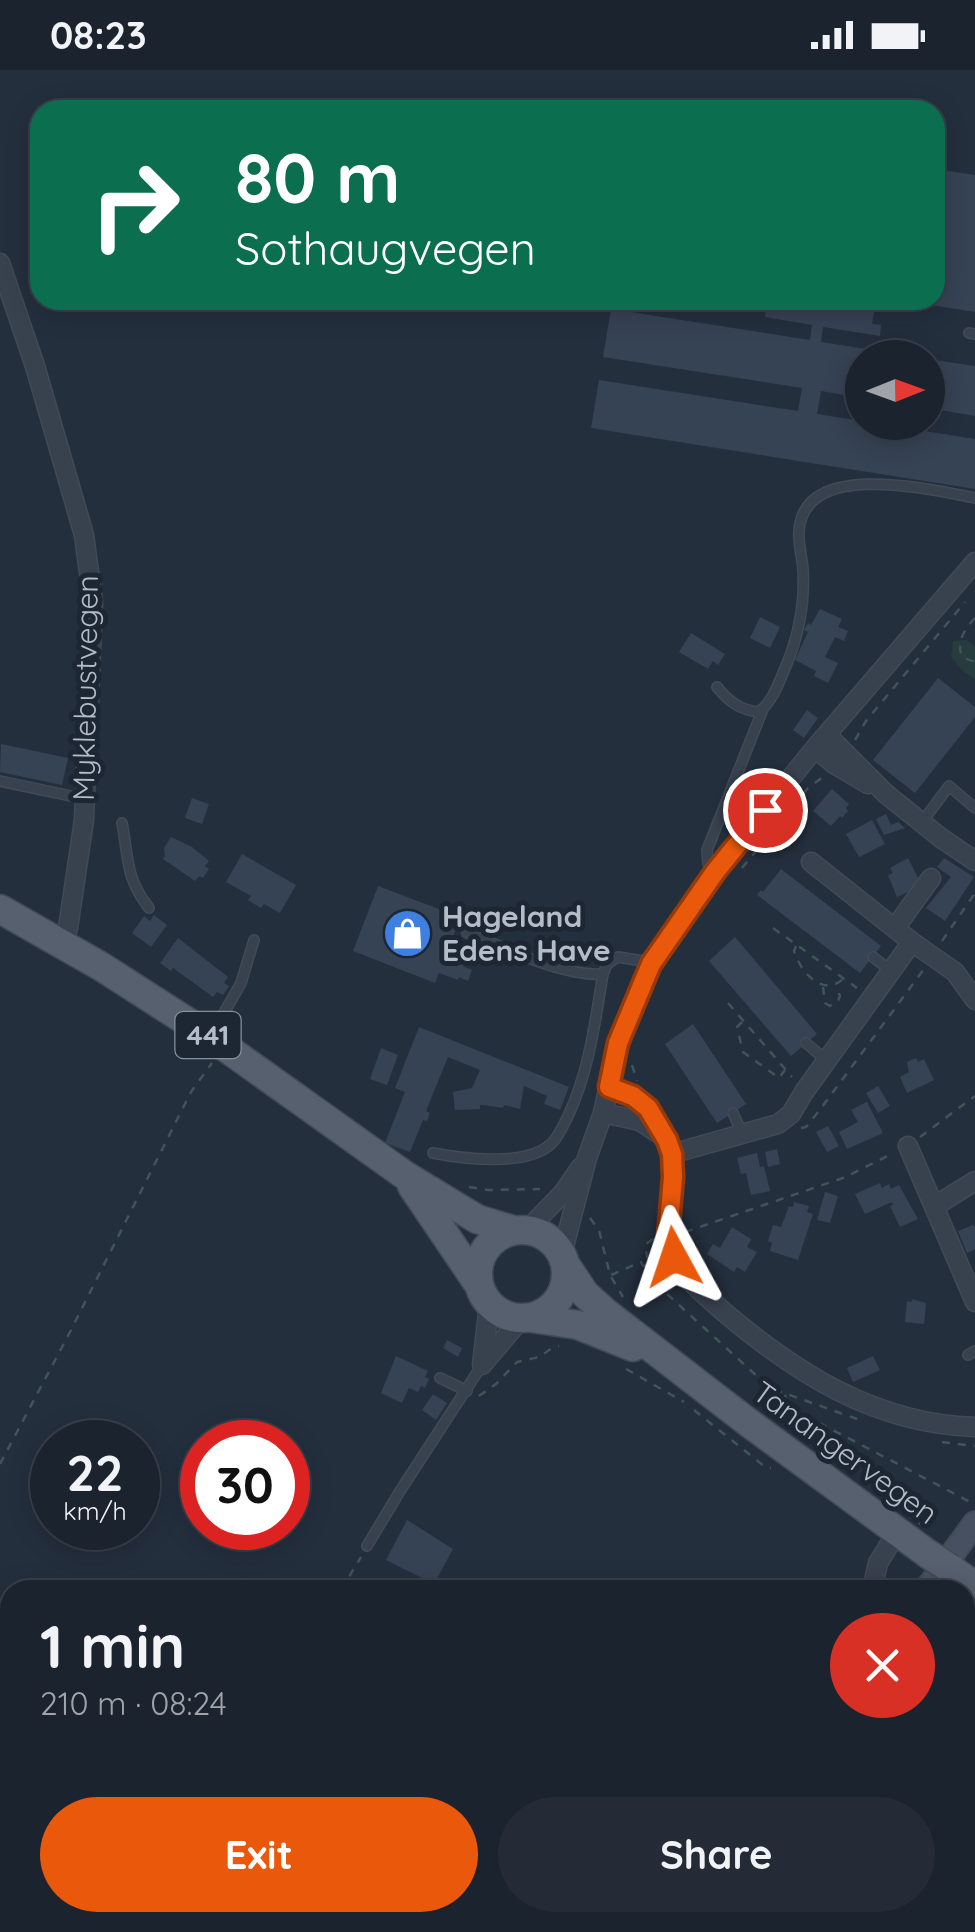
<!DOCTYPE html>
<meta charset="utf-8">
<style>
:root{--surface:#1b232e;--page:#242b36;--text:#f1f3f6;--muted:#a0a4aa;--line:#39404a;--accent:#ea580c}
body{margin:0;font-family:Quicksand,sans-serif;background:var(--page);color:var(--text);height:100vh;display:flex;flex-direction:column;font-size:38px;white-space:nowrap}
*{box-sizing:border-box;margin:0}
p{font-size:32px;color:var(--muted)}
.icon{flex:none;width:55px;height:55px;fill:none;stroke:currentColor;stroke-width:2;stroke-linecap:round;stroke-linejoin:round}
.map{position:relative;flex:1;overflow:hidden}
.details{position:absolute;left:0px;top:1510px;width:975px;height:352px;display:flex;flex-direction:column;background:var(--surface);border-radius:30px 30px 0 0;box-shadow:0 5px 25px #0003,0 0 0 2px var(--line)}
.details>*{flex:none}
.banner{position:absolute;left:30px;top:30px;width:915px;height:210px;border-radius:30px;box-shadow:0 5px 25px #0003,0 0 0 2px var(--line);background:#0b6e4f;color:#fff;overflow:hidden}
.needle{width:65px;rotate:89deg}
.tools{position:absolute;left:845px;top:270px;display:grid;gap:20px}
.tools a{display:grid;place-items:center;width:100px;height:100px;border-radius:50%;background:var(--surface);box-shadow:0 5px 25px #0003,0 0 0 2px var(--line);font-size:50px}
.speed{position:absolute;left:30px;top:1350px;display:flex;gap:20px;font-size:50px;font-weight:700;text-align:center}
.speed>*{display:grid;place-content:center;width:130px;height:130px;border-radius:50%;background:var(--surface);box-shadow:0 5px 25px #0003,0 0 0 2px var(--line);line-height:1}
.speed small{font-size:25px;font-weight:400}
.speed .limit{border:15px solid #d22;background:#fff;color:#111}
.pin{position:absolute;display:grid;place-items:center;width:85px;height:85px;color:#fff;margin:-42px;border:5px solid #fff;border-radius:50%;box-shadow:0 2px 10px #0007}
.me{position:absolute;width:110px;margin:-55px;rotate:355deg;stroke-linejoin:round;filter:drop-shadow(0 0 8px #0008)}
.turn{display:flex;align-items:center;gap:35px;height:210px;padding:0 40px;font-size:45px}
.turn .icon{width:130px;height:130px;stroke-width:2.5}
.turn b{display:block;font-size:70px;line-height:85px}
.round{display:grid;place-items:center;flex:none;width:105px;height:105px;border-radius:52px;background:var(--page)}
.head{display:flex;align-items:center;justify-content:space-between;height:170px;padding:0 40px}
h1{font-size:60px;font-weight:700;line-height:75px}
.primary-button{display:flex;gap:20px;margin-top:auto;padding:20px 40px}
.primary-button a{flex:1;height:115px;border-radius:60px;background:var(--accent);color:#fff;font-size:40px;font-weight:700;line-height:115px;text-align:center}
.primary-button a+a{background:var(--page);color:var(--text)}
.status{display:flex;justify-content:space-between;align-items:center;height:70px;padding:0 50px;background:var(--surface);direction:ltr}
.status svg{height:28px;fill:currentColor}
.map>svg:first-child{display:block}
</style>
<div class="status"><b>08:23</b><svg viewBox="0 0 49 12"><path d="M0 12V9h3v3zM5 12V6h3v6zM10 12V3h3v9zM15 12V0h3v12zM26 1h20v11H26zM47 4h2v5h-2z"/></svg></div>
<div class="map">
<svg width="975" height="1862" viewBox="0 0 975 1862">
<rect width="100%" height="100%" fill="#242f3e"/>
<!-- green -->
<path fill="#263c3f" d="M967,570l8,7v32l-12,-8 -12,-14 2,-16z"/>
<!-- water -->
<path fill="#17263c" d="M0,1609l10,9v43l-6,-1 -2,4 8,9v179l376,1 -2,9h-384z"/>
<!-- building -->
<path fill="#364354" d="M935,99l40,6v137l-64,-10v-2h24z
M767,230h109l-4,24 9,1 -1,11 -57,-9 -2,15 84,13v3h-43v40l-41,-7 -4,23 158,25v50l-384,-61 8,-48 199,31 4,-23 -199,-31 8,-48 199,31 2,-15 -47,-8z
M928,289l47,7v50l-47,-8z
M820,539l22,10 -4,8 10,4 -4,10 -9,-4 -10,20 13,6 -10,20 -14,-7 2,-5 -21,-11 13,-28 -4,-2 4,-7 3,2z
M760,547l20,10 -10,21 -20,-10z
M691,563l34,21 -7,11 -5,-4 -5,8 -29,-17z
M938,608l37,29v10l-60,76 -42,-33z
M807,640l11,8 -14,20 -11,-8z
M1,674l67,14 -6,27 -62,-13z
M832,719l17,15 -3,4 2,3 -6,7 -2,-2 -9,10 -18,-15z
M192,728l17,6 -7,20 -17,-6z
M886,744l5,11 7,-3 7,6 -21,7 -8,-16z
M872,750l13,24 -26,13 -13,-23z
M171,767l21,10 17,14 -4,5 4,3 -6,9 -4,-2 -4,5 -32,-22 2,-3 -1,-8z
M242,784l54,31 -16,28 -16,-9 -3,4 -13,-8 3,-4 -25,-14z
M908,788l11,22 -5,3 3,5 -20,9 -9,-22 5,-2 -3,-5z
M944,788l30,19 -29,44 -19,-13 25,-31 -14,-10z
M781,799l100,77 -21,27 -103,-78 4,-5 2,2z
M378,816l82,31 -8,23 18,7 -7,19 9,4 -4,11 -9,-4 -1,3 -19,-7 -4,10 -82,-32z
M154,845l13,10 -16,22 -19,-14 12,-17 6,5z
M735,867l82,97 -26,22 -82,-95z
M178,868l50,39 -4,6 5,3 -6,9 -6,-3 -4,5 -40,-29 -2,3 -11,-8z
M693,954l53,80 -29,19 -52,-79z
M419,957l150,60 -9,23 -16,-6 3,-8 -23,-10 -4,23 -16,-4 -1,3 -20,-3h-3v4l-25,1 -2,-18 19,-4 8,-18 -32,-13 -22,54 4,2 -3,8 -4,-1 -13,32 -25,-9 20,-51 -10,-4z
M381,978l17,7 -11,30 -17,-6z
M916,988l2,4 6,-3 10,21 -27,13 -7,-16 9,-5 -2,-10z
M878,1016l12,20 -12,7 -12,-20z
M867,1032l16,31 -36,16 -8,-17 19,-10 -7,-12z
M828,1056l11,20 -12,6 -11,-20z
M777,1079l3,15 -12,3 -3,-15z
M757,1083l3,14 4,-1 6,25 -19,4 -5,-22 -5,1 -4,-16z
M880,1113l2,5 7,-4 2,5 8,-4 19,34 -18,8 -10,-21 3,-1 -1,-3 -27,12 -10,-20z
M825,1122l13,4 -8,27 -13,-3z
M794,1132l15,4 -2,6 6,2 -15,46 -28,-9 2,-8 -4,-2 5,-16 8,2 8,-21 4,1z
M973,1155l2,2v22l-8,4 -9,-22z
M732,1157l19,12 -4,8 10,5 -12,20 -8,-5 -3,5 -27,-18 6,-10 7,4z
M912,1229l14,4 -2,21 -19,-2 2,-21 5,1z
M447,1270l15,8 -4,9 -15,-9z
M396,1286l32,15 -3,6 4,2 -4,9 -4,-2 -3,6 -9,-4 -7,15 -21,-10z
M873,1286l7,14 -27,12 -6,-14z
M433,1324l14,9 -11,17 -14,-10z
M407,1450l46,29 -19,35 -48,-24z"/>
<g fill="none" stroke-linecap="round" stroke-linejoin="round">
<defs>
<path id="service" d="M969,263l6,1
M717,617c11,14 23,23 42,25 14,-11 20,-30 27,-46 13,-31 19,-63 17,-97 -1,-12 -5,-26 -4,-38 5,-73 134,-41 176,-33
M0,711l85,18
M922,752l27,-36 26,22
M122,753c7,36 3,54 27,85
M715,802l-7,-9 -1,-13 56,-141
M467,863c40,15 95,44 136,41l4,-10 11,-7 25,4 8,4
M873,887l18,14
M212,964l29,-51 13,-43
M806,973l21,18
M733,1043l9,20
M433,1083c31,6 95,14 119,-10 7,-7 12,-19 16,-27 21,-44 27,-94 35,-142
M968,1285l7,-4
M440,1308l27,13
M367,1476l33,-55 82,-126"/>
<path id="minor" d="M0,193l35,103 49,169 9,67 -9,218 -16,108 -6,17
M827,665l59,59 55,44 34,23
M815,678l19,16 34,20
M811,792l101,80 43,30 20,28
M895,858l36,-50
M609,1017c28,10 36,16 51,42 26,42 -2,84 14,126 9,24 31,40 50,57 73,62 152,112 251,115
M603,1043l37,8 21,14
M908,1076l67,156
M671,1084l107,-30 13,-10 13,-22 108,-150
M935,1136l40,-25
M527,1160l36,-37 18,-26
M562,1184l25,-96 16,-45 15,-70 33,-78 64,-93 100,-124 160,-186
M482,1295l7,-60
M482,1295l39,-46
M872,1520l6,-27 19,-31
M965,1726l6,45v45"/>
<path id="secondary" d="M926,1520l49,-67
M965,1586l10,5"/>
<path id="primary" d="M0,839l102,58 109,70 195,139 71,43 36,11
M412,1116l65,96
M478 1204a44 44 0 1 1 88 0a44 44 0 1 1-88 0Z
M565,1194l20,30 20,18 144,111 179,131
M531,1248l47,7 55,22
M951,1499l24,17"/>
</defs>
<!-- service casing -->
<use href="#service" stroke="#414a57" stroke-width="12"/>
<!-- minor casing -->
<use href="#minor" stroke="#414a57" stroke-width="21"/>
<!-- secondary casing -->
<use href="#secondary" stroke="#414a57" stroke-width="26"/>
<!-- primary casing -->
<use href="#primary" stroke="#414a57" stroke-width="31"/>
<!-- path -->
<path stroke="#3f5557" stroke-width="2.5" stroke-dasharray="8 8" stroke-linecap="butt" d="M975,548c-10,11 -19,23 -13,39l13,5
M855,670l11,-19 99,-119
M742,798l66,-80 15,-11
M773,858l84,60
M942,871l33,-48
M796,876l-2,5c6,20 29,48 50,27
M823,917l2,16 5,3 8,-5 2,-5 -3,-8
M728,933l64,74
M742,952l-5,5 6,25 36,26 6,-8
M632,995l5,16
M801,1058l5,-1 13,-16 105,-142
M920,1067l55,-41
M469,1117l19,3 52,-1
M590,1148l9,12 11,45 13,22
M685,1162l158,-54 49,-24
M653,1169l-7,5c-1,18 10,36 21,50l103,94 87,31
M611,1205l30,-13 2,4 4,-1
M626,1299l58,33
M785,1325l2,11 187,98
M479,1326l17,-12 21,-22 22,-5 13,-9 7,-2
M762,1333l8,-15
M694,1340l70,56 7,2
M771,1340l58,43
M942,1372l33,4
M0,1394l70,-132 121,-240 21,-29
M341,1520l20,-33
M405,1862v-10"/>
<!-- service -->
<use href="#service" stroke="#38414e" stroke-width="9"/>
<!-- minor -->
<use href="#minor" stroke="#38414e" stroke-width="18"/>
<!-- secondary -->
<use href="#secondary" stroke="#465061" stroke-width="22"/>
<!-- primary -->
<use href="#primary" stroke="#56606e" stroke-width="28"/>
<defs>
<path id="primary-bridge" d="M928,1484l23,15"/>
</defs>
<!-- primary-bridge casing -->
<use href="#primary-bridge" stroke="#414a57" stroke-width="31" stroke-linecap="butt"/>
<!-- path-bridge -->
<path stroke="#3f5557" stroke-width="2.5" stroke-dasharray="8 8" stroke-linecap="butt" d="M919,1453l11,8"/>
<!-- primary-bridge -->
<use href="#primary-bridge" stroke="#56606e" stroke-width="28"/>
</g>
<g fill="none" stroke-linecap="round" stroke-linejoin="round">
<defs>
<path id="route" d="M674,1187l-6,-21 5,-59 -1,-23 -5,-14 -19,-32 -15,-12 -24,-9 9,-44 33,-79 64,-92 50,-62"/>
</defs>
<!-- route casing -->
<use href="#route" stroke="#983908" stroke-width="25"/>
<!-- route -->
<use href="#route" stroke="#ea580c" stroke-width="18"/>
</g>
<!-- icons -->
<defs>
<symbol id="shop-disc" viewBox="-11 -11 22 22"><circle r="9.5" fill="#3f7fe0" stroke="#1d2633"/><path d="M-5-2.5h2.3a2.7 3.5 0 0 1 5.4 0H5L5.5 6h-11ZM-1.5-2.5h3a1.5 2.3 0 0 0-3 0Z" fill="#fff"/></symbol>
</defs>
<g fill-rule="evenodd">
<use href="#shop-disc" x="380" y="836" width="55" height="55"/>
</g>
<g text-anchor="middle" stroke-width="10" stroke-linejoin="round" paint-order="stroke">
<!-- shield labels -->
<rect fill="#1d2633" stroke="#878f9c" stroke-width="2.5" x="175.5" y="942" width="65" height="46" rx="8"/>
<g font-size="28" font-weight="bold" fill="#b4bcc9">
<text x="208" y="975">441</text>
</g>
<!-- street labels -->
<g font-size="30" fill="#b4bcc9" stroke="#1d2633">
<text transform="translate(86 618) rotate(-89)" y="10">Myklebustvegen</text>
<text transform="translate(845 1383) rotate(36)" y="10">Tanangervegen</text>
</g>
<!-- poi labels -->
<g font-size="30" font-weight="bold" fill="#b4bcc9" stroke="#1d2633" text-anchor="start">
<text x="442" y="857">Hageland<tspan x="442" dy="34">Edens Have</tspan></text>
</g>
</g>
</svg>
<div class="tools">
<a><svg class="needle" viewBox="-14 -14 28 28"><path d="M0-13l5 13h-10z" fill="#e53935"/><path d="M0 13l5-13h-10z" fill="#a0a4aa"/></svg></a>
</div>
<div class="speed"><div>22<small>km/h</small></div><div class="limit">30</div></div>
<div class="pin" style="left:765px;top:740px;background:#d93025"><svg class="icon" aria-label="arrive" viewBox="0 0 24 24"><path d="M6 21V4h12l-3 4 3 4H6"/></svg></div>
<svg class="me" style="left:674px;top:1187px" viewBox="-20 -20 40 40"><path d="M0-17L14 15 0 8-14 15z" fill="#ea580c" stroke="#fff" stroke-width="4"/></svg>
<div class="banner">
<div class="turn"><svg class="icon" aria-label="right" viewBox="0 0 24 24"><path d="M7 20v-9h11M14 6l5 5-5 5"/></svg><div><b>80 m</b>Sothaugvegen</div></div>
</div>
<section class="details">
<div class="head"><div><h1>1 min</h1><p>210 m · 08:24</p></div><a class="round" style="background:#d93025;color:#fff"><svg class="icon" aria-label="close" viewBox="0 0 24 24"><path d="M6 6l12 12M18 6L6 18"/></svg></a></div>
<div class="primary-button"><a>Exit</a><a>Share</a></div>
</section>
</div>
